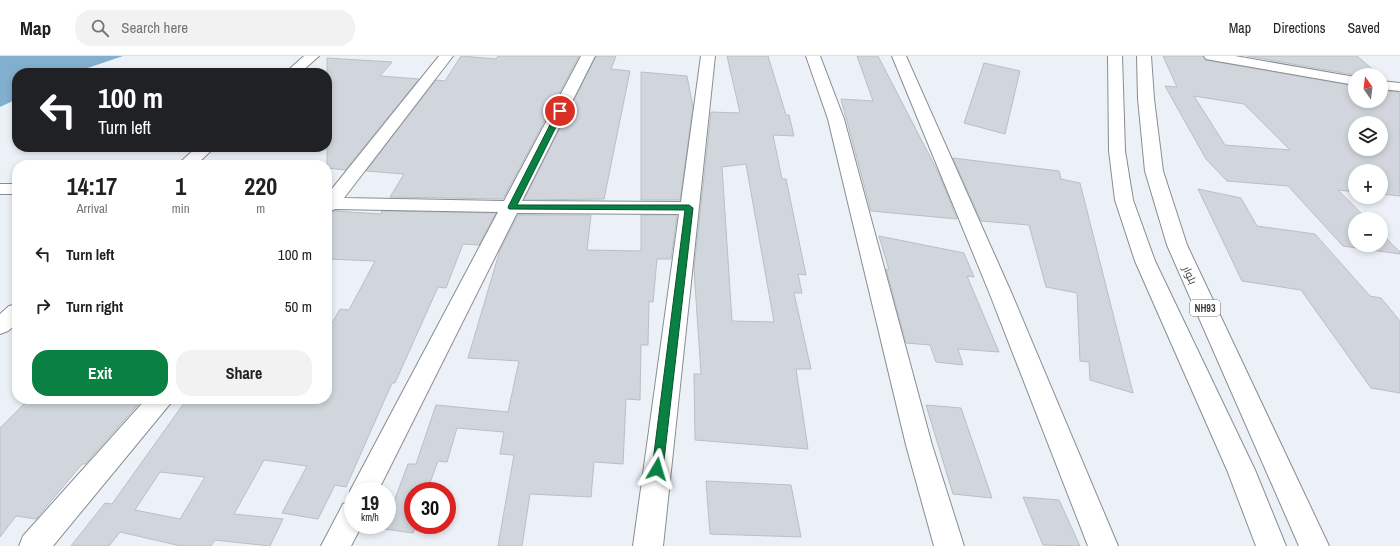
<!DOCTYPE html>
<meta charset="utf-8">
<style>
:root{--surface:#fff;--page:#f2f2f2;--text:#202124;--muted:#757577;--line:#e0e0e0;--accent:#0b8043}
body{margin:0;font-family:"Archivo Narrow",Cairo,sans-serif;background:var(--page);color:var(--text);height:100vh;display:flex;flex-direction:column;font-size:15px;white-space:nowrap}
*{box-sizing:border-box;margin:0}
p{font-size:13px;color:var(--muted)}
.icon{flex:none;width:22px;height:22px;fill:none;stroke:currentColor;stroke-width:2;stroke-linecap:round;stroke-linejoin:round}
.map{position:relative;flex:1;overflow:hidden}
.panel{position:absolute;left:12px;top:104px;width:320px;height:244px;display:flex;flex-direction:column;background:var(--surface);border-radius:16px;box-shadow:0 2px 6px #0003}
.panel>*{flex:none}
.banner{position:absolute;left:12px;top:12px;width:320px;height:84px;border-radius:16px;box-shadow:0 2px 6px #0003;background:#202124;color:#fff;overflow:hidden}
.needle{width:26px;rotate:346deg}
.controls{position:absolute;left:1348px;top:12px;display:grid;gap:8px}
.controls a{display:grid;place-items:center;width:40px;height:40px;border-radius:50%;background:var(--surface);box-shadow:0 2px 6px #0003;font-size:20px}
.speed{position:absolute;left:344px;top:426px;display:flex;gap:8px;font-size:20px;font-weight:700;text-align:center}
.speed>*{display:grid;place-content:center;width:52px;height:52px;border-radius:50%;background:var(--surface);box-shadow:0 2px 6px #0003;line-height:1}
.speed small{font-size:10px;font-weight:400}
.speed .limit{border:6px solid #d22;background:#fff;color:#111}
.pin{position:absolute;display:grid;place-items:center;width:34px;height:34px;color:#fff;margin:-17px;border:2px solid #fff;border-radius:50%;box-shadow:0 1px 4px #0007}
.me{position:absolute;width:44px;margin:-22px;rotate:7deg;stroke-linejoin:round;filter:drop-shadow(0 0 3px #0008)}
.turn{display:flex;align-items:center;gap:14px;height:84px;padding:0 20px;font-size:18px}
.turn .icon{width:52px;height:52px;stroke-width:2.5}
.turn b{display:block;font-size:28px;line-height:34px}
.eta{display:flex;justify-content:space-evenly;align-items:center;height:68px;text-align:center}
.eta b{font-size:24px;font-weight:700;line-height:28px}
.cta{display:flex;gap:8px;margin-top:auto;padding:8px 20px}
.cta a{flex:1;height:46px;border-radius:16px;background:var(--accent);color:#fff;font-size:16px;font-weight:700;line-height:46px;text-align:center}
.cta a+a{background:var(--page);color:var(--text)}
ul{padding:0;list-style:none}
li{display:flex;align-items:center;gap:12px;height:52px;padding:0 20px}
li div{flex:1}
li b{display:block;font-size:15px}
li em{font-style:normal}
header{display:flex;align-items:center;gap:24px;box-sizing:border-box;height:56px;padding:0 20px;background:var(--surface);border-bottom:1px solid var(--line)}
header strong{font-size:19px}
nav{display:flex;gap:22px;margin-inline-start:auto;font-size:14px}
.search{width:280px;height:36px;background:var(--page);display:flex;align-items:center;gap:10px;box-sizing:border-box;padding:0 14px;border-radius:16px;color:var(--muted);font-size:15px}
.map>svg:first-child{display:block}
</style>
<header>
<strong>Map</strong>
<div class="search"><svg class="icon" aria-label="search" viewBox="0 0 24 24"><circle cx="10" cy="10" r="6"/><path d="M15 15l6 6"/></svg>Search here</div>
<nav><a>Map</a><a>Directions</a><a>Saved</a></nav>
</header>
<div class="map">
<svg width="1400" height="490" viewBox="0 0 1400 490">
<rect width="100%" height="100%" fill="#ebf1f7"/>
<!-- water -->
<path fill="#82afce" d="M0,0h123l-50,17h-56v26l-17,8z"/>
<!-- building -->
<path fill="#d0d6dc" stroke="#b9bfc5" fill-rule="evenodd" d="M461,0l35,3 2,-3h81l-76,143 -113,-2 14,-23 -38,-3 70,-91 9,1z
M596,0h20l-5,13 19,2 -26,128 -80,1z
M727,0h41l18,59h3l5,21 -21,-1 9,44h4l20,96 -8,-1 4,19h-8l17,76h-15l12,80 -113,-9 -1,-66h7l-7,-105 17,-157 29,1zM746,108l28,158 -42,-1 -10,-154z
M857,0h21l61,118 18,45 -86,-8 -30,-112 32,2z
M1163,0h40l2,4 6,1 144,25v15h26v-10l17,1 2,2v102l-19,-2v-23h-26v21l-17,-2 29,29h-12v26h26v-12l19,19v2l-57,-8 -55,-60 -61,-5 -21,-22 -41,-73 12,1zM1194,40l50,8 46,46 -65,-5zM1355,67h26v26h-26z
M1247,0h110l22,19h-24z
M327,2l65,4 -12,14 39,3 -74,91 -18,-2z
M984,7l36,8 -15,63 -41,-11z
M641,16l46,4 6,31 -13,93h-39z
M953,102l106,13 2,8 19,4 53,210 -43,-13 -1,-18 -9,-1 -3,-68 -31,-6 -17,-62 -48,-4z
M1198,133l43,9 16,28 58,8 55,62 11,2 19,23v72l-29,-5 -70,-98 -59,-9z
M334,155l47,3 1,-3 114,2 -17,32 -16,-1 -17,44 -8,-1 -43,96h-3l-46,104 -11,-2 -17,34 -36,-6 25,-47 -43,-6 -30,54 49,5 -13,27 -55,-6 -4,6h-30l-61,-14 -11,14h-38l34,-43 7,1 75,-105h140v-67l13,-23 9,1 26,-49 -48,-2v-45zM160,416l45,5 -25,42 -45,-9z
M518,159h73l-4,35 54,1v-36h36l-6,44h-14l-4,43 -4,-1 -1,44h-7l-1,55 -14,-1 -3,65 -29,-2 -3,35 -61,-3 -8,52h-24l16,-91 -14,-1 4,-22 -47,-4 -10,34 -9,-1 -11,30h-14v34h3l-3,8 -29,-4 1,-4h2v-5l21,-56h8l20,-59 72,7 11,-51 -51,-3 32,-108z
M879,180l85,17 10,24 -7,-1 32,76 -41,-3 5,16 -27,-3 -6,-17 -24,-2 -20,-74 3,1z
M29,343h114l-58,65h-3l-46,55 -20,-3 -16,21v-109z
M926,349l35,3 31,90 -39,-4z
M706,425l85,4 10,52 -91,-3z
M1023,441l36,3 21,46 -37,-1z"/>
<g fill="none" stroke-linecap="round" stroke-linejoin="round">
<defs>
<path id="minor" d="M304,0h15l-19,17h-15z
M439,0h14l-109,142 160,3 77,-145h14l-73,145 159,1 20,-146h14l-52,490h-30l46,-332 -162,-1 -139,278h-25v7l-3,-7 148,-279 -163,-3 -8,4v-18z
M806,0h14l24,63 88,326 32,101h-30l-28,-101 -78,-326z
M892,0h14l105,236 107,254h-30l-99,-254z
M1204,0h31l120,21v8l-144,-25 -5,-1z
M1381,25l19,2v8l-19,-2z
M197,91h18l-19,18h-19z
M0,128h17v10h-17z
M17,248v19l-9,8 -8,3v-20l9,-8z
M146,343h28l-121,147h-34l4,-10z
M353,444v25h9l-11,21h-30l22,-42z"/>
<path id="major" d="M1108,0h14l3,95 8,49 22,61 100,209 31,76h-30l-29,-76 -92,-209 -20,-61 -6,-49z
M1137,0h14l3,43 9,72 24,74 142,301h-30l-132,-301 -22,-74 -7,-72z"/>
</defs>
<!-- minor casing -->
<use href="#minor" stroke="#888d93" stroke-width="2"/>
<!-- major casing -->
<use href="#major" stroke="#888d93" stroke-width="2"/>
<!-- minor -->
<use href="#minor" fill="#fff" fill-rule="evenodd"/>
<!-- major -->
<use href="#major" fill="#fff" fill-rule="evenodd"/>
</g>
<!-- route -->
<path fill="#0b8043" stroke="#07532c" d="M560,53l4,2 -47,94h172l4,3 -30,261 -2,3h-8l-1,-3 33,-259 -176,-1 -1,-2 49,-96z"/>
<g text-anchor="middle" stroke-width="3.5" stroke-linejoin="round" paint-order="stroke">
<!-- shield labels -->
<rect fill="#fff" stroke="#757678" stroke-width="1" x="1190" y="244" width="30" height="16" rx="3"/>
<g font-size="10" font-weight="bold" fill="#3a3c3e">
<text x="1205" y="256">NH93</text>
</g>
<!-- street labels -->
<g font-size="11" fill="#3a3c3e" stroke="#fff">
<text transform="translate(1190 219) rotate(66)" y="4">بلوار</text>
</g>
</g>
</svg>
<div class="controls">
<a><svg class="needle" viewBox="-14 -14 28 28"><path d="M0-13l5 13h-10z" fill="#e53935"/><path d="M0 13l5-13h-10z" fill="#757577"/></svg></a>
<a><svg class="icon" aria-label="layers" viewBox="0 0 24 24"><path d="M12 4l9 5-9 5-9-5zM3 14l9 5 9-5"/></svg></a>
<a>+</a>
<a>−</a>
</div>
<div class="speed"><div>19<small>km/h</small></div><div class="limit">30</div></div>
<div class="pin" style="left:560px;top:55px;background:#d93025"><svg class="icon" aria-label="arrive" viewBox="0 0 24 24"><path d="M6 21V4h12l-3 4 3 4H6"/></svg></div>
<svg class="me" style="left:657px;top:413px" viewBox="-20 -20 40 40"><path d="M0-17L14 15 0 8-14 15z" fill="#0b8043" stroke="#fff" stroke-width="4"/></svg>
<div class="banner">
<div class="turn"><svg class="icon" aria-label="left" viewBox="0 0 24 24"><path d="M17 20v-9H6M10 6l-5 5 5 5"/></svg><div><b>100 m</b>Turn left</div></div>
</div>
<section class="panel">
<div class="eta">
<div><b>14:17</b><p>Arrival</p></div>
<div><b>1</b><p>min</p></div>
<div><b>220</b><p>m</p></div>
</div>
<ul>
<li><svg class="icon" aria-label="left" viewBox="0 0 24 24"><path d="M17 20v-9H6M10 6l-5 5 5 5"/></svg><div><b>Turn left</b></div><em>100 m</em></li>
<li><svg class="icon" aria-label="right" viewBox="0 0 24 24"><path d="M7 20v-9h11M14 6l5 5-5 5"/></svg><div><b>Turn right</b></div><em>50 m</em></li>
</ul>
<div class="cta"><a>Exit</a><a>Share</a></div>
</section>
</div>
